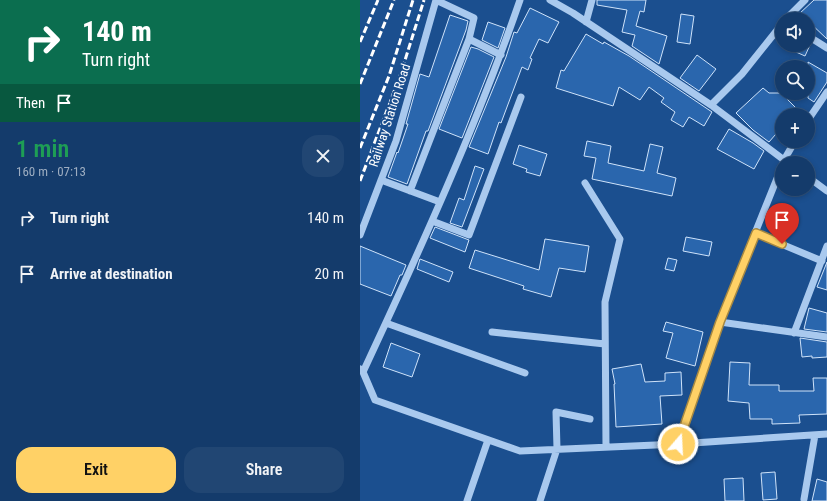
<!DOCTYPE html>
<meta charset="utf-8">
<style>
:root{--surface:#143b6b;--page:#214673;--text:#f1f3f6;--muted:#9dadc1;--line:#33557e;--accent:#ffd166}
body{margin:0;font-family:"Roboto Condensed",sans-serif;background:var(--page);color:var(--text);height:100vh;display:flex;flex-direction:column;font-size:15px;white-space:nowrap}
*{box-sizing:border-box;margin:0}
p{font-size:13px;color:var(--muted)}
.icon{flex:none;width:22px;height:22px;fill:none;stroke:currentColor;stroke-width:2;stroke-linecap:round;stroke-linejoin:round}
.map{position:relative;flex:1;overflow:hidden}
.drawer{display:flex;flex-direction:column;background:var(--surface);width:360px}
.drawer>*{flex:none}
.hud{background:#0b6e4f;color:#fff;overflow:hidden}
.controls{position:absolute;left:415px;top:12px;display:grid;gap:8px}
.controls a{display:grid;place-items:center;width:40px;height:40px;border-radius:50%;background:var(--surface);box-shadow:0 2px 6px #0003,0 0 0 1px var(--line);font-size:20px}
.pin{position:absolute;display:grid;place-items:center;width:34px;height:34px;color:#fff;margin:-41px -17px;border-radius:50% 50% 50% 0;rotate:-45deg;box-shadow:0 0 4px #0007}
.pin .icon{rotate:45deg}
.me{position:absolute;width:44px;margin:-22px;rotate:19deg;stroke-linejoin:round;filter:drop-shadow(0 0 3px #0008)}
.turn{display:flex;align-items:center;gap:14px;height:84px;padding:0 16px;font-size:18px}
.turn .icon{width:52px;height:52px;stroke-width:2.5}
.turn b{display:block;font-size:28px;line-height:34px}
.then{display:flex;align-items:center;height:38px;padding:0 16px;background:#0003;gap:8px;font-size:15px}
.round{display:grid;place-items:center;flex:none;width:42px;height:42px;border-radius:16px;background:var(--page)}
.summary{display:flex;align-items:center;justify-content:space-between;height:68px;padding:0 16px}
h1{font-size:24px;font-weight:600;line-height:30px;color:#1e9e55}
.button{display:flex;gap:8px;margin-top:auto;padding:8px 16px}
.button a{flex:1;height:46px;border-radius:16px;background:var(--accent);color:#111;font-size:16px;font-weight:600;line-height:46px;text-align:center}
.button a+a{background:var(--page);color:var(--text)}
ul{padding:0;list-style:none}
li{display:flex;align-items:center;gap:12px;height:56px;padding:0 16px}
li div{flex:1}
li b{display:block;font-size:15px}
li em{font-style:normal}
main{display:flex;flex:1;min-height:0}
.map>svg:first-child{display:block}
</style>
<main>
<section class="drawer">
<div class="hud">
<div class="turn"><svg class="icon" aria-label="right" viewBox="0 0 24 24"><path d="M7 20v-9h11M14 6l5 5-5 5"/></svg><div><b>140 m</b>Turn right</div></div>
<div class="then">Then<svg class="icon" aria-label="arrive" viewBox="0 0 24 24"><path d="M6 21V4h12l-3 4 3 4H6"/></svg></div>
</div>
<div class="summary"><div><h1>1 min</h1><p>160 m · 07:13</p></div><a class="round"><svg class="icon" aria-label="close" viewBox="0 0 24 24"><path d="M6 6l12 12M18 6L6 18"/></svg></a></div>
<ul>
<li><svg class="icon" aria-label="right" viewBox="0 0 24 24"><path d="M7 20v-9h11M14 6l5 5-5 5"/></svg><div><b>Turn right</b></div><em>140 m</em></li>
<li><svg class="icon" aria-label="arrive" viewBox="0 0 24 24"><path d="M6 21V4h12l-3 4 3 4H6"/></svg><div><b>Arrive at destination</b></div><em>20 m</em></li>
</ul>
<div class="button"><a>Exit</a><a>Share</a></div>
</section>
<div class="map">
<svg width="467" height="501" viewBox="0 0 467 501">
<rect width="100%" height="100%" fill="#1b4f8f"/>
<!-- building -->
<path fill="#2a66ad" stroke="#cfe3fa" d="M237,0h49l-2,12 -4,-1 -4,15 31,10 -8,28 -27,-18 3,-11 -13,-3 5,-22 -30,-5z
M454,0h13v39l-19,-18v-2h-3l-6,-5z
M170,8l29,14 -11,21 -9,-4 -9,19 2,1 -4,11 -6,-3 -21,56 -2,-1 -11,32 -19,-7 37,-90 8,-25 3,1z
M321,14l13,2 -4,28 -13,-2z
M90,15l18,6 -2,9 -38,101h-2l-19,53 -19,-7 9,-25 1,1 10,-29h-2l14,-50 9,3z
M128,22l17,6 -7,20 -16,-8z
M226,34l17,10 1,-2 25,14 83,56 -8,14 -15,-9 -6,10 -12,-7 4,-8 -14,-10 3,-4 -15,-11 -9,13 -21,-13 -6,19 -57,-18 5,-18 3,1z
M439,45h11l-5,11 -9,-4z
M111,47l7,2 16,8 -32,81 -23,-9z
M337,55l19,14 -17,22 -19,-13z
M448,62l19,11v9l-13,20 -6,-4z
M403,88l6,5h12l17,17 -4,5h-12v12l-13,15 -16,-12 -17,-17z
M369,129l24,14 11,8 -10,18 -37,-20z
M227,141l24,5 -3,17 36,8 6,-27 13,3 -6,26 19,5 -4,18 -80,-17 4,-21 -12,-2z
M159,145l28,9 -7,22 -14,-4 1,-3 -14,-5z
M115,166l9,3 -22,58 -12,-4 9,-25 5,2z
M75,227l34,13 -4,12 -35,-14z
M326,237l26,5 -3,14 -26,-5z
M185,239l44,7 -4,26 -26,-4 -8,29 -28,-8 1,-3 -55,-18 6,-18 64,20z
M0,246l46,19 -4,10h-2l-9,21 -31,-12z
M308,258l9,2 -3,11 -9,-2z
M60,259l33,13 -4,10 -32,-13z
M467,262v28l-10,-3z
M449,308l18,5v19l-23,-3z
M306,322l37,10 -8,34 -29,-8 7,-25 -10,-2z
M440,338l27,4v15l-15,1v-2l-10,1z
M31,343l29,11 -8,23 -29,-10z
M370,362l20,1 -1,22h30v6h35l-1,-13h14v36l-28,1 1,8 -28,1v-5h-22l-1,-16 -21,-2z
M281,364l4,18 20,-1v-8l16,-1 1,23 -22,1 2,28 -46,3 -2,-43h1l-3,-15z
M415,472l2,27 -14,1 -2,-27z
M383,478l1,23h-19l-1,-22z
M457,479l10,3v19h-15z"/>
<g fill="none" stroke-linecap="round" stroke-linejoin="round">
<!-- minor -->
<path stroke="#a9c9ee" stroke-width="7" d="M76,0l38,18 -5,21 32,16
M190,0l23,13 138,92 73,55 -1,3
M426,19l19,-19
M226,22l6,-22
M448,36l19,12
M351,105l31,-31 40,-50
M448,120l19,-28
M429,163l-5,-3 11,-19
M422,166l-27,67 67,28
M448,177l19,14
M21,180l59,22
M225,183l35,56 -15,63 1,145
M50,191l59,-152
M72,221l37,14 52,-138
M0,235l36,-94 40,-141
M360,322l107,15
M26,323l139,50
M132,332l113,12
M434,333l33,-87
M0,369l3,3 12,28 145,51 158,-7 149,-10
M3,372c57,-122 113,-245 157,-372
M318,444l42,-122 35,-89
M444,499l11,-64
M107,501l21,-61
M180,501l17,-52 -1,-37 34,7"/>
<!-- rail -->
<path stroke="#fff" stroke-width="3" stroke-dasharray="7 3" stroke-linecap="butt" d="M0,42l18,-42
M0,84l34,-84
M0,148l29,-72 24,-76
M0,181l40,-105 24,-76"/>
</g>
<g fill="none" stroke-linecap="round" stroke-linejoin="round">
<defs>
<path id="route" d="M318,444l42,-122 36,-89 26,11"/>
</defs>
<!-- route casing -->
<use href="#route" stroke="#a68842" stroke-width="10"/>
<!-- route -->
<use href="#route" stroke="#ffd166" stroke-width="7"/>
</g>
<g text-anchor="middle" stroke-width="4" stroke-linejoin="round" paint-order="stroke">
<!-- street labels -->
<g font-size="13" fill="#fff" stroke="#1b4f8f">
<text transform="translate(29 115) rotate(-72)" y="5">Railway Station Road</text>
</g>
</g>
</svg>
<div class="controls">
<a><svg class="icon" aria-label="sound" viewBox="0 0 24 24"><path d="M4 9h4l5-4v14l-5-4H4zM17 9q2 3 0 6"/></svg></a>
<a><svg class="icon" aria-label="search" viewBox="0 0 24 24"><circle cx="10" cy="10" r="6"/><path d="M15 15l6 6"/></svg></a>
<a>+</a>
<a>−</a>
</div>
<div class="pin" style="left:422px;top:244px;background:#d93025"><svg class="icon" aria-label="arrive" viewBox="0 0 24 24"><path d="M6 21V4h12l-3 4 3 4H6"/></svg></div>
<svg class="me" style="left:318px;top:444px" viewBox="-20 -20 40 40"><circle r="17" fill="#ffd166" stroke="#fff" stroke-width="3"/><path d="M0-11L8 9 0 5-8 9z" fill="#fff"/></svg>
</div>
</main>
